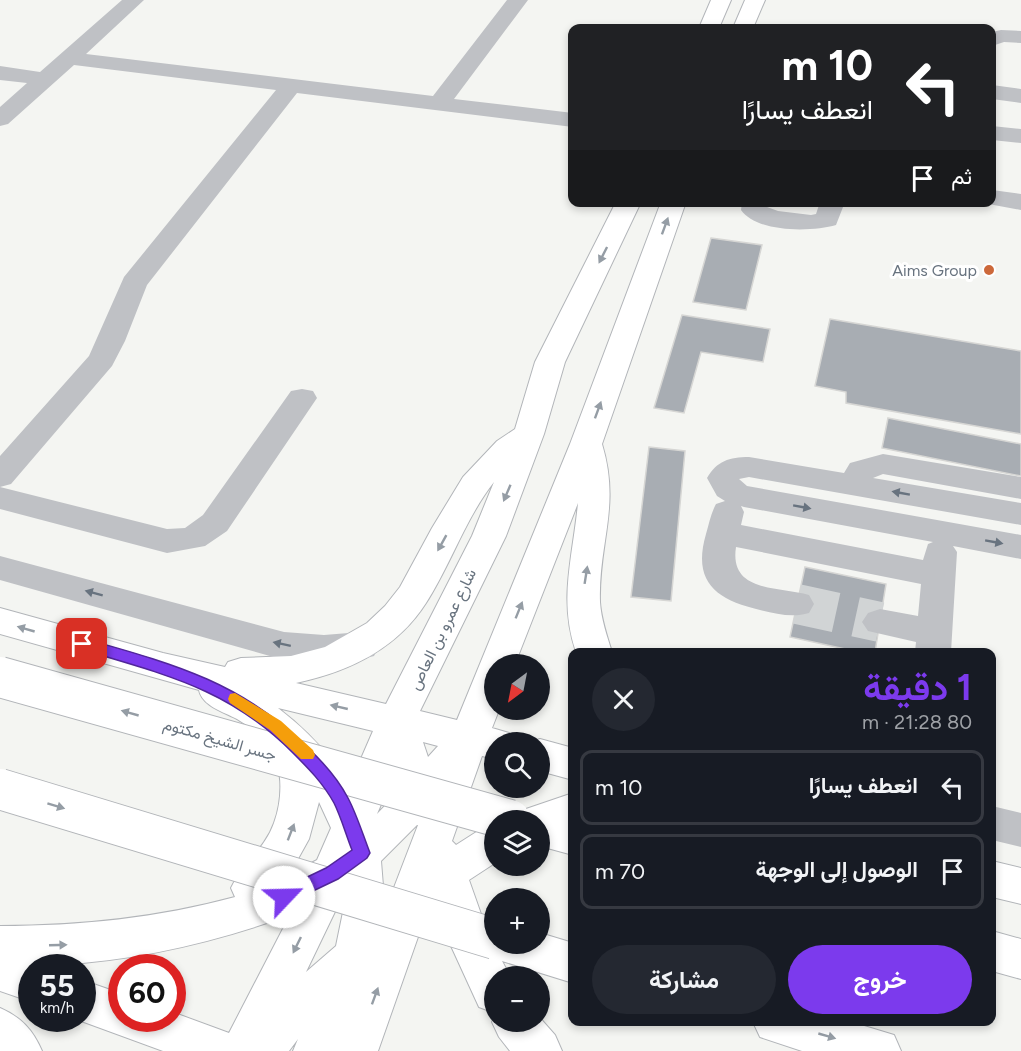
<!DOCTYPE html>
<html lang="ar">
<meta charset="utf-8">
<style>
:root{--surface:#171b24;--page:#242831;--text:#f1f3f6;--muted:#9ea1a6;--line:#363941;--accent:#7c3aed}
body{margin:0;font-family:Figtree,Vazirmatn,sans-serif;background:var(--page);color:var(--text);direction:rtl;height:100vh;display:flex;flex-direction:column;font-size:22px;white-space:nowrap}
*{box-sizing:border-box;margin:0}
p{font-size:20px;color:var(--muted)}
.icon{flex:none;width:33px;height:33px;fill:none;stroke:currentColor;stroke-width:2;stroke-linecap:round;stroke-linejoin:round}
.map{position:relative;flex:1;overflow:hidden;direction:ltr}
.details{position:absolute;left:568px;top:648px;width:428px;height:378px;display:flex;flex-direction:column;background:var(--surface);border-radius:12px;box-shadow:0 3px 9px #0003;direction:rtl}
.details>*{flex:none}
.banner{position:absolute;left:568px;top:24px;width:428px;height:183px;border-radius:12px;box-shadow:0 3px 9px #0003;direction:rtl;background:#202124;color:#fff;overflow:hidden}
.needle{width:39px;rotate:212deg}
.tools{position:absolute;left:484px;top:654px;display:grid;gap:12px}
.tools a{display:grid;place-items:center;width:66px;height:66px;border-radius:50%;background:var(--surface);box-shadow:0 3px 9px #0003;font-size:30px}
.speed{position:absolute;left:18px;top:954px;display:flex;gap:12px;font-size:30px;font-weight:700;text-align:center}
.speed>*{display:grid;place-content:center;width:78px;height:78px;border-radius:50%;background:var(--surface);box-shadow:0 3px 9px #0003;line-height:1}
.speed small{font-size:15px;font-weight:400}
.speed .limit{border:9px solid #d22;background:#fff;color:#111}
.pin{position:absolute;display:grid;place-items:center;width:51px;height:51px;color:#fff;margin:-26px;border-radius:12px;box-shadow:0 3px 9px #0006}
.me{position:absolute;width:66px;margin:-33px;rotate:66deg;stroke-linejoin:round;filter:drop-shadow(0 0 4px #0008)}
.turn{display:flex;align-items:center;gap:21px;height:126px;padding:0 24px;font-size:27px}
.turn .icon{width:78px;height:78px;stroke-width:2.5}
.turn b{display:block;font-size:42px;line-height:51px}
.then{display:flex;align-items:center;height:57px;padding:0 24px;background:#0003;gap:12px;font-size:22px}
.round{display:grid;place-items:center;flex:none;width:63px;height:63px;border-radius:32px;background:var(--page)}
.head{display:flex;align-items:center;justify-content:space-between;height:102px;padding:0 24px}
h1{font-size:36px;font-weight:700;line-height:45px;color:var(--accent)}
.cta{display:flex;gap:12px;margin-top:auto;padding:12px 24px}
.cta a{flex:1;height:69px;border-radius:36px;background:var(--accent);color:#fff;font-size:24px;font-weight:700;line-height:69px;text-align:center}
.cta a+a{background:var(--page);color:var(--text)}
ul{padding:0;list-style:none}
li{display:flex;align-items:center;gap:18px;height:75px;margin:0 12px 9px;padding:0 12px;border:3px solid var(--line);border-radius:12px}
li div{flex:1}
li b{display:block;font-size:22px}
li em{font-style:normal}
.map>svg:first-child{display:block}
</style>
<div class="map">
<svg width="1021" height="1051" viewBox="0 0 1021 1051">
<rect width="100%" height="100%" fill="#f4f5f2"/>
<!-- building -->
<path fill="#a8adb3" stroke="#d6d6d4" stroke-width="1.5" d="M711,238l51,7 -16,65 -53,-8z
M682,315l88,14 -7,33 -62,-10 -17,61 -30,-5z
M830,319l191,32v83l-175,-31v-11l-31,-6z
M888,418l133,26v32l-139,-28z
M649,447l36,4 -14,150 -40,-4z
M805,567l81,17 -11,68h-16l-69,-15z"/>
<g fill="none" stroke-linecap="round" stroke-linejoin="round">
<!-- minor-tunnel -->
<path stroke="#d1d4d5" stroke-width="40" stroke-dasharray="40 20" stroke-linecap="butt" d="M797,604l83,18"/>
<defs>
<path id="major" d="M711,0h20l-12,28h-20z
M745,0h20l-12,28h-20z
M616,202h25l-76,160 -21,72 -38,102 -86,175 37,9 113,-276 91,-242h25l-84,242c19,63 -4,99 -2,158 1,17 7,34 12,50h-36c-18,-53 -3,-95 2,-149l-63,161h-20v46h4l-7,18 17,5 4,9h-18v17l-13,-3 -30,85 4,4 25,-16 14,-5v39l-26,17 18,51 3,6 5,-7v14h45v-11l33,10v40l-71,-22 8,15h-15v37l-16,-6 -33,-72 -9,-28 -12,10 -47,134h-85l5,-12 -9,12h-126l-90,-33h9v-38l40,14v24h50v-6l57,21 61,-118c-77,28 -152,45 -233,50 -20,1 -6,3 -25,3v34l-32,-11v-65c80,0 157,-8 235,-29l-4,-9c11,-24 34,-39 43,-65 9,-24 10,-60 -7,-81 -6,-9 -21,-17 -30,-23 -13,-7 -35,-13 -38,-29l-199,-56v-26l163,45 62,14 3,-5 13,-4 50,-2 34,-9 42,-24 18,-17 15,-19 32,-59 31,-51 34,-36 18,-12 20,-67zM494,482l-22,54 -86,168 -90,-21c52,-11 100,-33 130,-80 25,-39 39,-84 68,-121zM278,708l95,23 -23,53c-21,-30 -43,-54 -72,-76zM423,742l15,4 -10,11zM395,771l6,18 -24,25zM319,802l12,26 -14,32 -28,15 20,-36zM417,825h1l-33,86 -4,-50zM343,895v17l-7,34 -30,26z
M540,739l33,9v32l-33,-9v-29h-9z
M573,793v62l-33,-9v-26h-20l6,-11z
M992,861l29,7v36l-29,-7z
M992,931l29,8v40l-29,-8z
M0,1008c21,9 33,22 42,43h-42z
M495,1016v6h45v-4l15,17 7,16h-52l-11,-14 -7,-15z
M753,1022h98l43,13 7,16h-99l-42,-14z"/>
</defs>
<!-- major casing -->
<use href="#major" stroke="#b2b5b9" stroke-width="2"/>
<!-- minor -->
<path fill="#bfc1c5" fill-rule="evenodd" d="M122,0h22l-58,54 347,42 74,-96h21l-74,99 119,14v14l-276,-34 -150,192 -22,56 -13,25 -101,118 -11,3v-31l89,-100 35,-79 152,-187 -202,-25 -66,59 -8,2v-19l27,-24 -27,-3v-14l40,6z
M1001,30l20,1v12l-17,-1 -12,4v-14z
M992,85l29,4v14l-29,-4z
M992,126l29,3v14l-29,-3z
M992,190l29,4v16l-38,-7 9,-1z
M742,202h26l-1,5 11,4 33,4 5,-1 4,-12h25l-9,23c-24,7 -79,8 -95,-15z
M302,389l11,2 4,7 -90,133 -22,15 -38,7 -167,-44v-22l167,42 18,-1 18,-13 88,-124z
M883,454l138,23v22l-138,-25 -10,4 148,25v22l-272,-48 -10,2 8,7 274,49v24l-68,-13 4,6 -6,100h-36l1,-10 -48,-11 -6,-9 6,-9 12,-4 38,7 3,-32 -185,-37c-7,46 42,39 73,48l5,9 -5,9c-16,5 -33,1 -49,-3 -44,-10 -68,-28 -54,-76 3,-10 5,-21 10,-30l9,-3 -8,-5 -10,-18c10,-17 22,-21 42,-21l95,16 6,-10zM741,506l3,1 189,35 -5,2 -5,16 -182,-35 3,-13z
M0,556l284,76 40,3 37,-3 13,4 5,10 -5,10c-30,9 -60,6 -90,4l-284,-80z
M992,806l29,7v34l-29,-7z"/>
<!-- major -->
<use href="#major" fill="#fff" fill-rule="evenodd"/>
<defs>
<path id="major-bridge" d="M0,677l510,143
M0,789l495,150"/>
</defs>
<!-- major-bridge casing -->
<use href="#major-bridge" stroke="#b2b5b9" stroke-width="42" stroke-linecap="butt"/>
<!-- major-bridge -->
<use href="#major-bridge" stroke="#fff" stroke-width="40"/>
</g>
<!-- one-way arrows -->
<defs><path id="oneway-solid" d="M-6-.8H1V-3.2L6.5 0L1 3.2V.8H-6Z" transform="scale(1.5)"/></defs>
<g fill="#959da5">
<use href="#oneway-solid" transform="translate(665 226) rotate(-70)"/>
<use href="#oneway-solid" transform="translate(603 255) rotate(117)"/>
<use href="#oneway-solid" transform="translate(598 410) rotate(-70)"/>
<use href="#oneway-solid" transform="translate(507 493) rotate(113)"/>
<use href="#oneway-solid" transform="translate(442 543) rotate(119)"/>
<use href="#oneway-solid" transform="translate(586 575) rotate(-81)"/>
<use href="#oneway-solid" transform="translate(519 610) rotate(-68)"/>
<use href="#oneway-solid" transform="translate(26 629) rotate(-164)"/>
<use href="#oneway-solid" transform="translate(339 707) rotate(-167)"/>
<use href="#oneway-solid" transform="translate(130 713) rotate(-164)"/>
<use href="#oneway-solid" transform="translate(56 806) rotate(17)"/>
<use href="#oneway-solid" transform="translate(291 832) rotate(-69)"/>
<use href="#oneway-solid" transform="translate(58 945) rotate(-2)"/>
<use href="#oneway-solid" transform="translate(297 945) rotate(116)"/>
<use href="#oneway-solid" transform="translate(375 996) rotate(-70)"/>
<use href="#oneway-solid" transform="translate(827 1036) rotate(16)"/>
</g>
<g fill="#68737f">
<use href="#oneway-solid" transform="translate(901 493) rotate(-170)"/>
<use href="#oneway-solid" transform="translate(802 507) rotate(10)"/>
<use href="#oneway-solid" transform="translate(994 542) rotate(10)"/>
<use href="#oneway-solid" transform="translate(94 593) rotate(-165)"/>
<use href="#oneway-solid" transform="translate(282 644) rotate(-168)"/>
</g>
<!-- route -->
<path fill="#7c3aed" stroke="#51269a" stroke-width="1.5" d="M82,638c88,25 159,43 226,110 16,15 30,31 40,50 9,17 15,37 22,55l-3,5 -29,21 -48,23 -6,2 -6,-2 -2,-5 2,-6 48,-23 26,-18c-6,-15 -11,-33 -18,-47 -11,-20 -26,-35 -41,-50 -65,-66 -132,-79 -216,-105l-3,-4 3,-4z"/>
<!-- slow -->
<path fill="#f59e0b" d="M235,693l46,28 32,29 2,5 -2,4h-12l-31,-29 -40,-27 -2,-4 2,-5z"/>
<!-- markers -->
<circle fill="#cc683a" stroke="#fff" stroke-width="2" cx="989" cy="270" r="6"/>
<g text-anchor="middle" stroke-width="6" stroke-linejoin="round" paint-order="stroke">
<!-- poi labels -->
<g font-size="16" fill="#68737f" stroke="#fff" text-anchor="end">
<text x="977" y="276">Aims Group</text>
</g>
<!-- street labels -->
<g font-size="16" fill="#68737f" stroke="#fff">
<text transform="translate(442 629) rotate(-64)" y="6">شارع عمرو بن العاص</text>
<text transform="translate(220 739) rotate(16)" y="6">جسر الشيخ مكتوم</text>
</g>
</g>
</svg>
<div class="tools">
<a><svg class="needle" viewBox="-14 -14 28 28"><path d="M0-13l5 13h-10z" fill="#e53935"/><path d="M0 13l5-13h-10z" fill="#9ea1a6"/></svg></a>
<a><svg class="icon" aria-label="search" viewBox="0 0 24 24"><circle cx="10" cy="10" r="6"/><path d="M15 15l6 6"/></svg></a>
<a><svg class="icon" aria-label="layers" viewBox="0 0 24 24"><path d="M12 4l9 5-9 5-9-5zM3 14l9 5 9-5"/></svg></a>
<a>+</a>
<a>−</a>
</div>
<div class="speed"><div>55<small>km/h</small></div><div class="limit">60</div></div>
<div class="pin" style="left:82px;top:644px;background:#d93025"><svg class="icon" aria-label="arrive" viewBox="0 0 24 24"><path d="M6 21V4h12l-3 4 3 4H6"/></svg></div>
<svg class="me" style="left:284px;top:897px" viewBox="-20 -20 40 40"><circle r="19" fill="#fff"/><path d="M0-13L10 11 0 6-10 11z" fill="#7c3aed"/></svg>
<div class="banner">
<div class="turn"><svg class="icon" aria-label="left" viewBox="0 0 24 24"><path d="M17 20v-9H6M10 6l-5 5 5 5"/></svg><div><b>10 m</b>انعطف يسارًا</div></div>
<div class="then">ثم<svg class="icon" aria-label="arrive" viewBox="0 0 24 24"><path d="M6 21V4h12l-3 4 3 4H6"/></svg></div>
</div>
<section class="details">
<div class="head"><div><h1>1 دقيقة</h1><p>80 m · 21:28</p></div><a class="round"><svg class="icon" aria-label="close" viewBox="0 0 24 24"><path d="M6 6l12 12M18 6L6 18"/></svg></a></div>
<ul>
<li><svg class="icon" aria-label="left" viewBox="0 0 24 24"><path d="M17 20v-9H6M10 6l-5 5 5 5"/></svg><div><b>انعطف يسارًا</b></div><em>10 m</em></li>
<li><svg class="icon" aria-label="arrive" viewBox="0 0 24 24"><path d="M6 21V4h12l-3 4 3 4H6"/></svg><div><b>الوصول إلى الوجهة</b></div><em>70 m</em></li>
</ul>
<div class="cta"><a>خروج</a><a>مشاركة</a></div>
</section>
</div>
